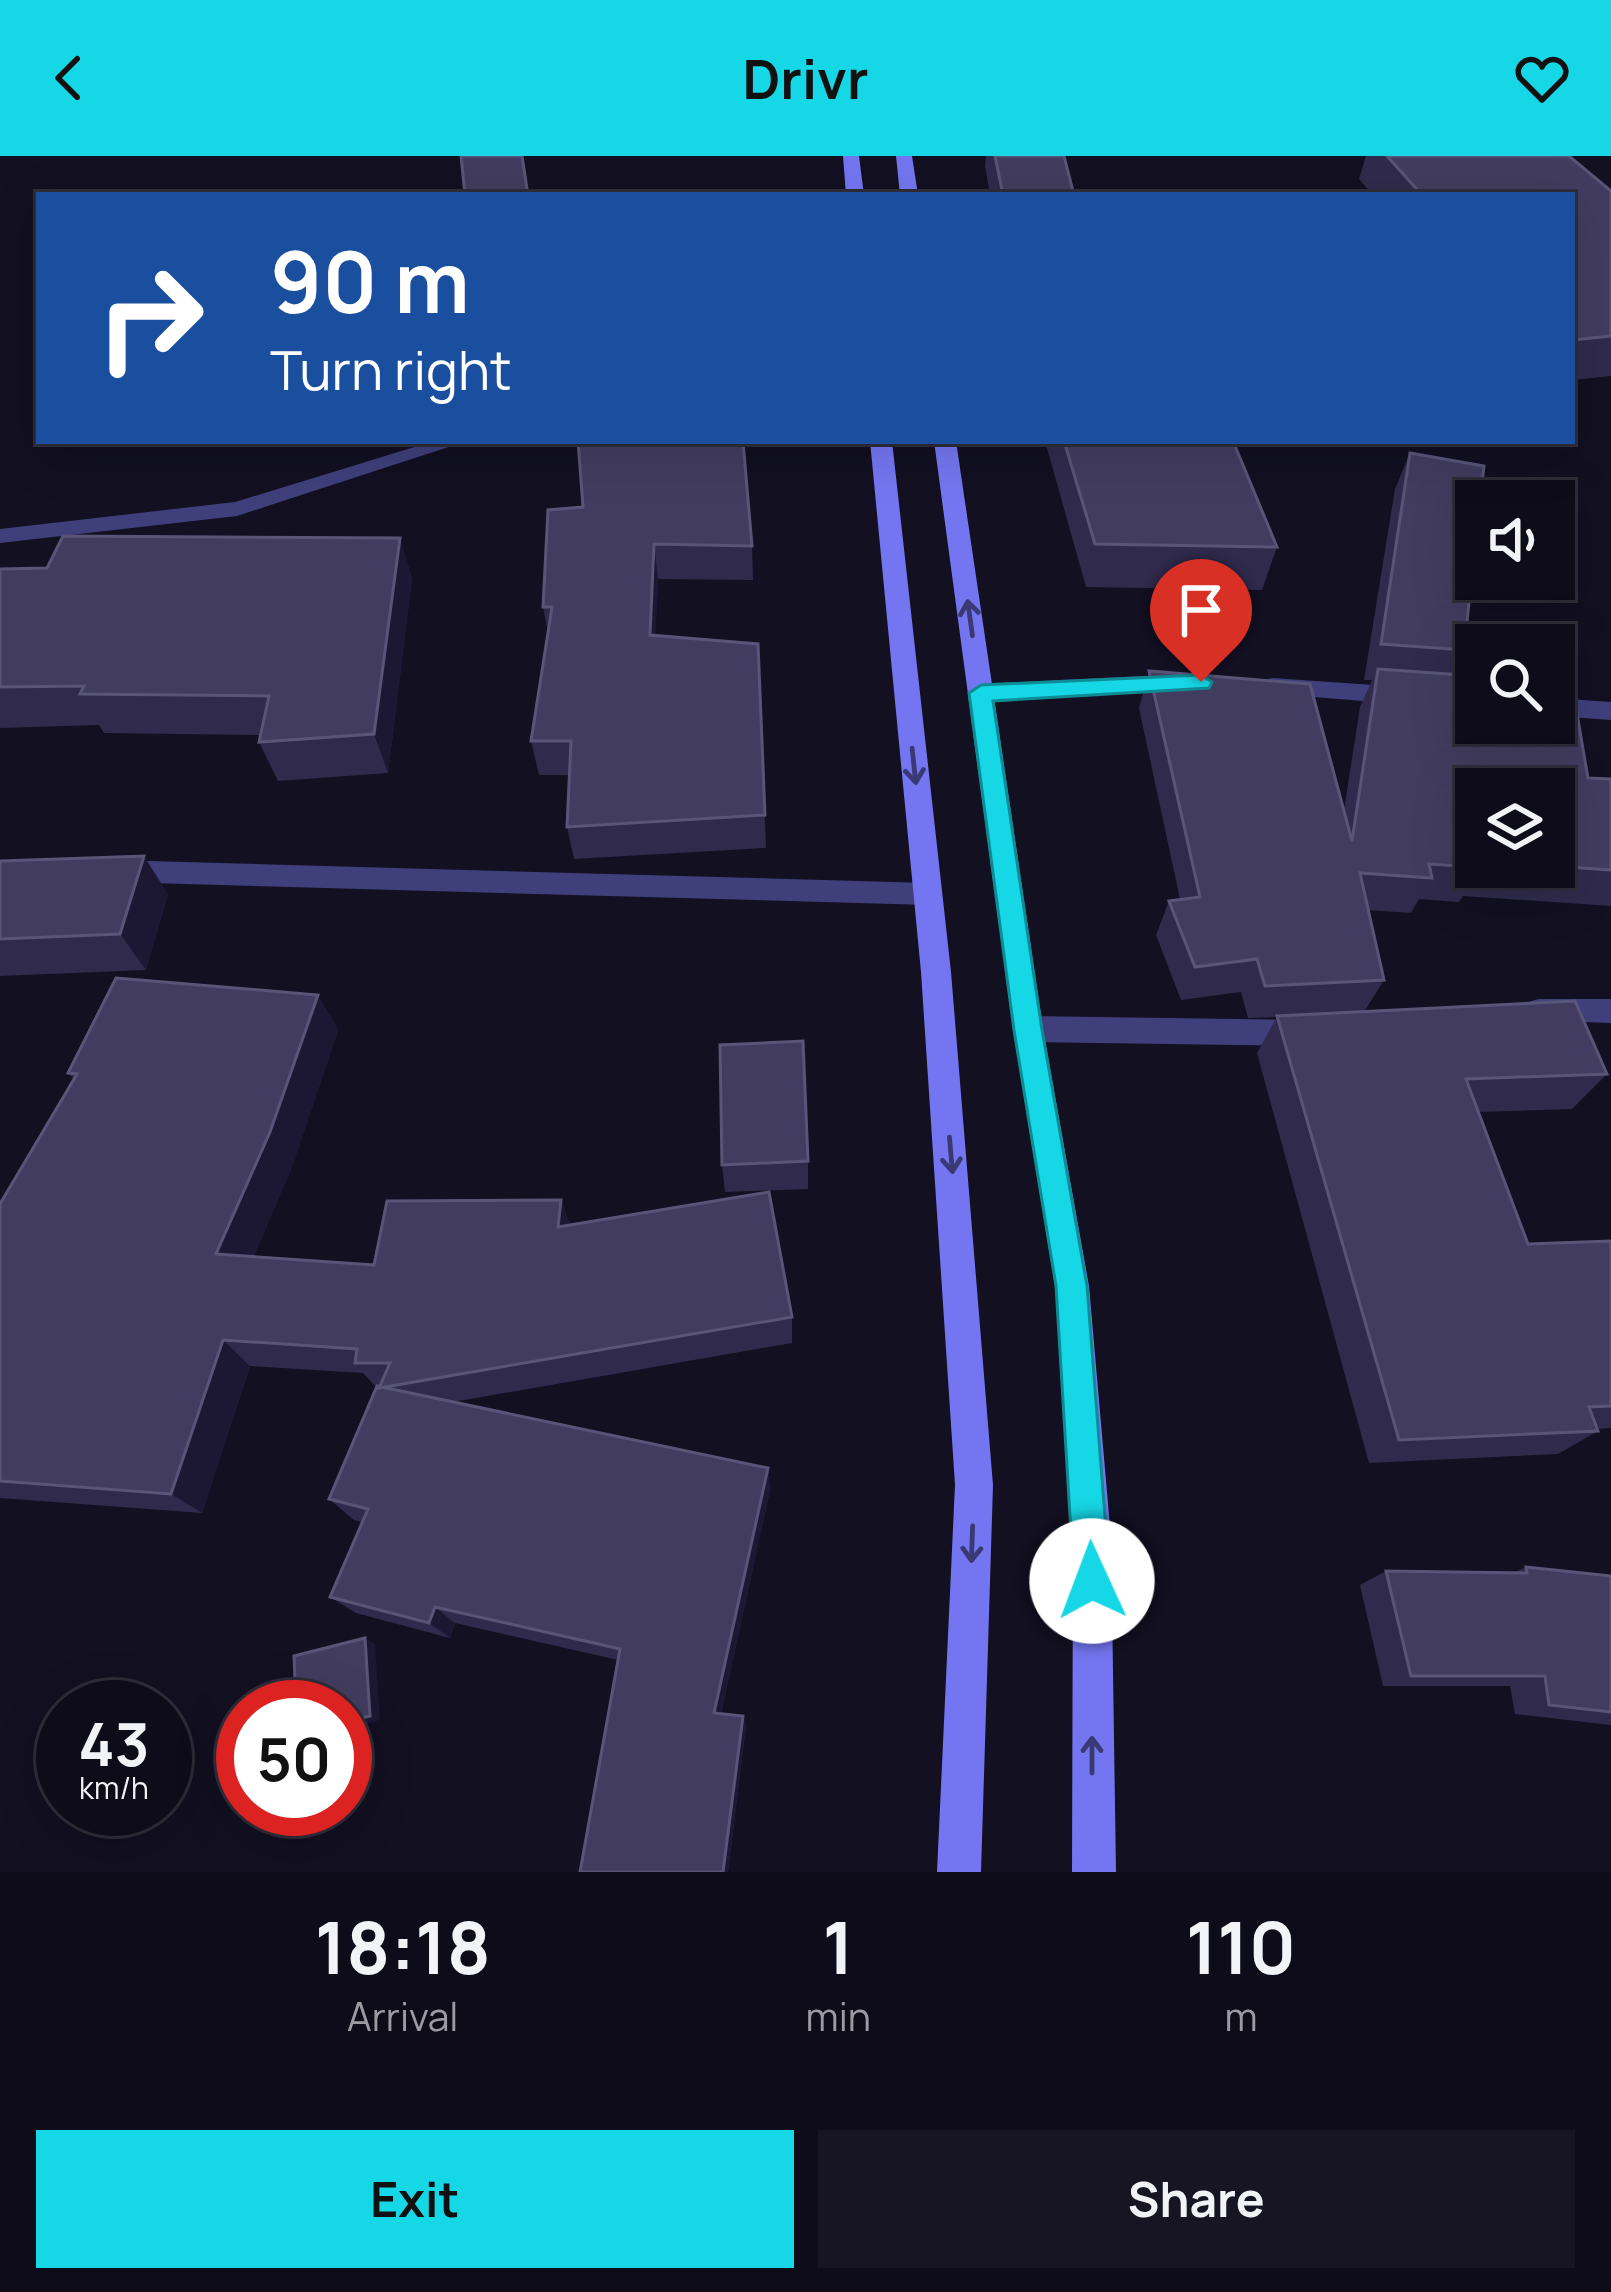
<!DOCTYPE html>
<style>
:root{--surface:#0e0c19;--page:#171522;--text:#f1f3f6;--muted:#9b9ba2;--line:#2e2c38;--accent:#16d7e5}
body{margin:0;font-family:Manrope,sans-serif;background:var(--page);color:var(--text);height:100vh;display:flex;flex-direction:column;font-size:45px;white-space:nowrap}
*{box-sizing:border-box;margin:0}
p{font-size:39px;color:var(--muted)}
.icon{flex:none;width:66px;height:66px;fill:none;stroke:currentColor;stroke-width:2;stroke-linecap:round;stroke-linejoin:round}
.map{position:relative;height:1716px;overflow:hidden}
.sheet{display:flex;flex-direction:column;background:var(--surface);flex:1}
.sheet>*{flex:none}
.banner{position:absolute;left:36px;top:36px;width:1539px;height:252px;border-radius:0px;box-shadow:0 12px 48px #0002,0 0 0 3px var(--line);background:#1a4fa0;color:#fff;overflow:hidden}
.tools{position:absolute;left:1455px;top:324px;display:grid;gap:24px}
.tools a{display:grid;place-items:center;width:120px;height:120px;border-radius:0px;background:var(--surface);box-shadow:0 12px 48px #0002,0 0 0 3px var(--line);font-size:60px}
.speed{position:absolute;left:36px;top:1524px;display:flex;gap:24px;font-size:60px;font-weight:700;text-align:center}
.speed>*{display:grid;place-content:center;width:156px;height:156px;border-radius:50%;background:var(--surface);box-shadow:0 12px 48px #0002,0 0 0 3px var(--line);line-height:1}
.speed small{font-size:30px;font-weight:400}
.speed .limit{border:18px solid #d22;background:#fff;color:#111}
.pin{position:absolute;display:grid;place-items:center;width:102px;height:102px;color:#fff;margin:-123px -51px;border-radius:50% 50% 50% 0;rotate:-45deg;box-shadow:0 0 12px #0007}
.pin .icon{rotate:45deg}
.me{position:absolute;width:132px;margin:-66px;rotate:358deg;stroke-linejoin:round;filter:drop-shadow(0 0 9px #0008)}
.turn{display:flex;align-items:center;gap:42px;height:252px;padding:0 36px;font-size:54px}
.turn .icon{width:156px;height:156px;stroke-width:2.5}
.turn b{display:block;font-size:84px;line-height:102px}
.eta{display:flex;justify-content:space-evenly;align-items:center;height:204px;text-align:center}
.eta b{font-size:72px;font-weight:700;line-height:84px}
.action{display:flex;gap:24px;margin-top:auto;padding:24px 36px}
.action a{flex:1;height:138px;border-radius:0px;background:var(--accent);color:#111;font-size:48px;font-weight:700;line-height:138px;text-align:center}
.action a+a{background:var(--page);color:var(--text)}
header{display:flex;justify-content:space-between;align-items:center;height:156px;padding:0 36px;background:var(--accent);color:#111;font-size:54px;font-weight:700}
.map>svg:first-child{display:block}
</style>
<header><svg class="icon" aria-label="back" viewBox="0 0 24 24"><path d="M15 5l-7 7 7 7"/></svg>Drivr<svg class="icon" aria-label="heart" viewBox="0 0 24 24"><path d="M12 20l-8-8c-3-5 5-10 8-4 3-6 11-1 8 4z"/></svg></header>
<div class="map">
<svg width="1611" height="1716" viewBox="0 0 1611 1716">
<rect width="100%" height="100%" fill="#121021"/>
<g fill="none" stroke-linecap="round" stroke-linejoin="round">
<!-- street -->
<path fill="#3f3f7c" fill-rule="evenodd" d="M434,285h33l-230,75 -237,27v-14l235,-27z
M1183,518l12,9 -3,6 -211,13 -12,-9 12,-9z
M1272,522l204,14v18l-213,-17v-12z
M1554,542l57,4v18l-57,-4z
M114,704l814,23 14,11 -14,11 -814,-23 -14,-11z
M1539,843h72v24l-83,-3 -4,-9 4,-9z
M1028,860l278,4 11,4 4,9 -4,9 -11,4 -278,-4 -11,-4 -4,-9 4,-9z"/>
<!-- secondary -->
<path fill="#7476f1" fill-rule="evenodd" d="M843,0h16l5,39h-18z
M896,0h16l6,39h-18z
M870,285h22l59,531 42,513 -12,387h-44l18,-387 -34,-513z
M934,285h22l87,588 46,257 22,252 5,334h-44l1,-334 -18,-252 -42,-257z"/>
</g>
<!-- wall -->
<path fill="#302b4d" fill-rule="evenodd" d="M986,0h78l10,39h-84l-5,-29z
M1366,0h203l42,35v185l-39,4v-185h-199l-14,-16z
M1045,285h188l44,106 -15,43 -176,-3z
M1410,297l54,197 -13,24 9,19 128,85 23,1v127l-148,-10 -4,6 -40,-3 -8,14 -43,-3 16,70 -20,32 243,62 -35,35 -94,3 50,132 83,-3v187l-14,1 1,2 -40,23 -189,9 -112,-410 20,-36 -29,1 -7,-26 -60,8 -25,-65 13,-34 11,-2 -41,-191 10,-37 195,139 16,-103 12,-27h-8l31,-191zM1554,633v78h-78z
M548,354l204,36 1,34 -95,-1 -3,57 103,8 8,204 -192,11 -7,-32 2,-52h-30l-8,-34 17,-109 -5,-25z
M400,382l12,41 -24,194 -110,8 -19,-39 2,-7 -157,-2 -5,-8 -99,3v-159l47,-1z
M0,705l168,33 -22,76 -146,6z
M116,822l202,17 20,35 -45,134 -39,92 120,9 13,-64 174,-1 9,25 199,-33 23,125v26l-339,59 315,66 2,22 -49,224 22,2 3,10 -18,146h-148l38,-212 -163,-37 -5,15 -94,-25 -26,-16 32,-75 -8,-2 -25,-21 48,-111 -14,-15 -113,-7 -48,147 -202,-15v-294l74,-125 -6,-6z
M808,1005v28l-83,3 -3,-27z
M1526,1411l85,9v149l-96,-11 -5,-28h-127l-23,-101 26,-14 127,2z"/>
<!-- shaded-wall -->
<path fill="#1c1834" d="M400,382l12,41 -24,194 -14,-39z
M654,388l4,35 -4,91 -4,-35z
M144,700l24,38 -22,76 -26,-36z
M318,839l20,35 -45,134 -50,118 -27,-28z
M561,1044l11,30 -14,-3z
M223,1184l27,26 -48,147 -31,-19z
M768,1312l2,22 -51,233 -5,-10z
M435,1451l20,16 -5,15 -21,-15z
M365,1482l10,6 5,76 -35,9v-7z
M743,1560l3,10 -18,146h-5z"/>
<!-- building -->
<path fill="#423d60" stroke="#595578" stroke-width="3" d="M461,0h61l6,39h-63z
M995,0h69l10,39h-71z
M1387,0h182l42,35v145l-39,4v-145h-150z
M578,285h165l9,105 -98,-2 -4,91 108,9 7,171 -198,12 4,-86h-40l21,-134h-9l5,-97 35,-3z
M1064,285h169l44,106 -182,-3z
M1410,297l74,13 -4,35h-4v36l-12,113 -83,-6z
M63,380l337,2 -26,196 -115,8 10,-46 -189,-2 4,-8 -84,1v-118l47,-1z
M1378,513l84,6 -2,18 16,2v28h78v-18l22,3 12,70 23,1v91l-57,-4v-77h-78v78l-47,-3 3,14 -72,-5 24,107 -119,6 -8,-27 -62,8 -26,-66 31,-4 -51,-226 161,13 42,157z
M144,700l-24,78 -120,5v-78z
M116,822l202,17 -48,137 -54,122 158,11 13,-64 174,-1 -3,27 211,-35 23,125 -413,71 11,-25h-35l2,-14 -134,-9 -52,154 -171,-13v-277l77,-130 -9,-1z
M1575,845l32,73 -141,5 62,165 83,-3v165l-22,1 9,24 -199,9 -122,-424z
M803,885l5,120 -86,4 -2,-120z
M377,1230l391,82 -54,245 29,3 -20,156h-143l40,-223 -185,-42 -6,16 -99,-26 38,-88 -39,-10z
M1526,1411l85,9v136l-62,-7 -4,-29h-134l-25,-105 141,2z
M365,1482l5,78 -25,6v-15h-49l-2,-51z"/>
<!-- one-way arrows -->
<defs><path id="oneway-shaft" d="M-6 0H5M1.5-3L5.5 0L1.5 3" fill="none" stroke-width="1.6" stroke-linecap="round" stroke-linejoin="round" transform="scale(3)"/></defs>
<g stroke="#393974">
<use href="#oneway-shaft" transform="translate(970 462) rotate(-98)"/>
<use href="#oneway-shaft" transform="translate(914 610) rotate(84)"/>
<use href="#oneway-shaft" transform="translate(951 999) rotate(85)"/>
<use href="#oneway-shaft" transform="translate(972 1388) rotate(92)"/>
<use href="#oneway-shaft" transform="translate(1092 1599) rotate(-90)"/>
</g>
<!-- route -->
<path fill="#16d7e5" stroke="#0e8c95" stroke-width="3" d="M1201,519l11,7 -3,6 -216,13 49,329 45,256 23,295 -6,12 -12,5 -12,-5 -6,-12 -18,-295 -42,-256 -45,-337 12,-8z"/>
</svg>
<div class="tools">
<a><svg class="icon" aria-label="sound" viewBox="0 0 24 24"><path d="M4 9h4l5-4v14l-5-4H4zM17 9q2 3 0 6"/></svg></a>
<a><svg class="icon" aria-label="search" viewBox="0 0 24 24"><circle cx="10" cy="10" r="6"/><path d="M15 15l6 6"/></svg></a>
<a><svg class="icon" aria-label="layers" viewBox="0 0 24 24"><path d="M12 4l9 5-9 5-9-5zM3 14l9 5 9-5"/></svg></a>
</div>
<div class="speed"><div>43<small>km/h</small></div><div class="limit">50</div></div>
<div class="pin" style="left:1201px;top:526px;background:#d93025"><svg class="icon" aria-label="arrive" viewBox="0 0 24 24"><path d="M6 21V4h12l-3 4 3 4H6"/></svg></div>
<svg class="me" style="left:1092px;top:1425px" viewBox="-20 -20 40 40"><circle r="19" fill="#fff"/><path d="M0-13L10 11 0 6-10 11z" fill="#16d7e5"/></svg>
<div class="banner">
<div class="turn"><svg class="icon" aria-label="right" viewBox="0 0 24 24"><path d="M7 20v-9h11M14 6l5 5-5 5"/></svg><div><b>90 m</b>Turn right</div></div>
</div>
</div>
<section class="sheet">
<div class="eta">
<div><b>18:18</b><p>Arrival</p></div>
<div><b>1</b><p>min</p></div>
<div><b>110</b><p>m</p></div>
</div>
<div class="action"><a>Exit</a><a>Share</a></div>
</section>
